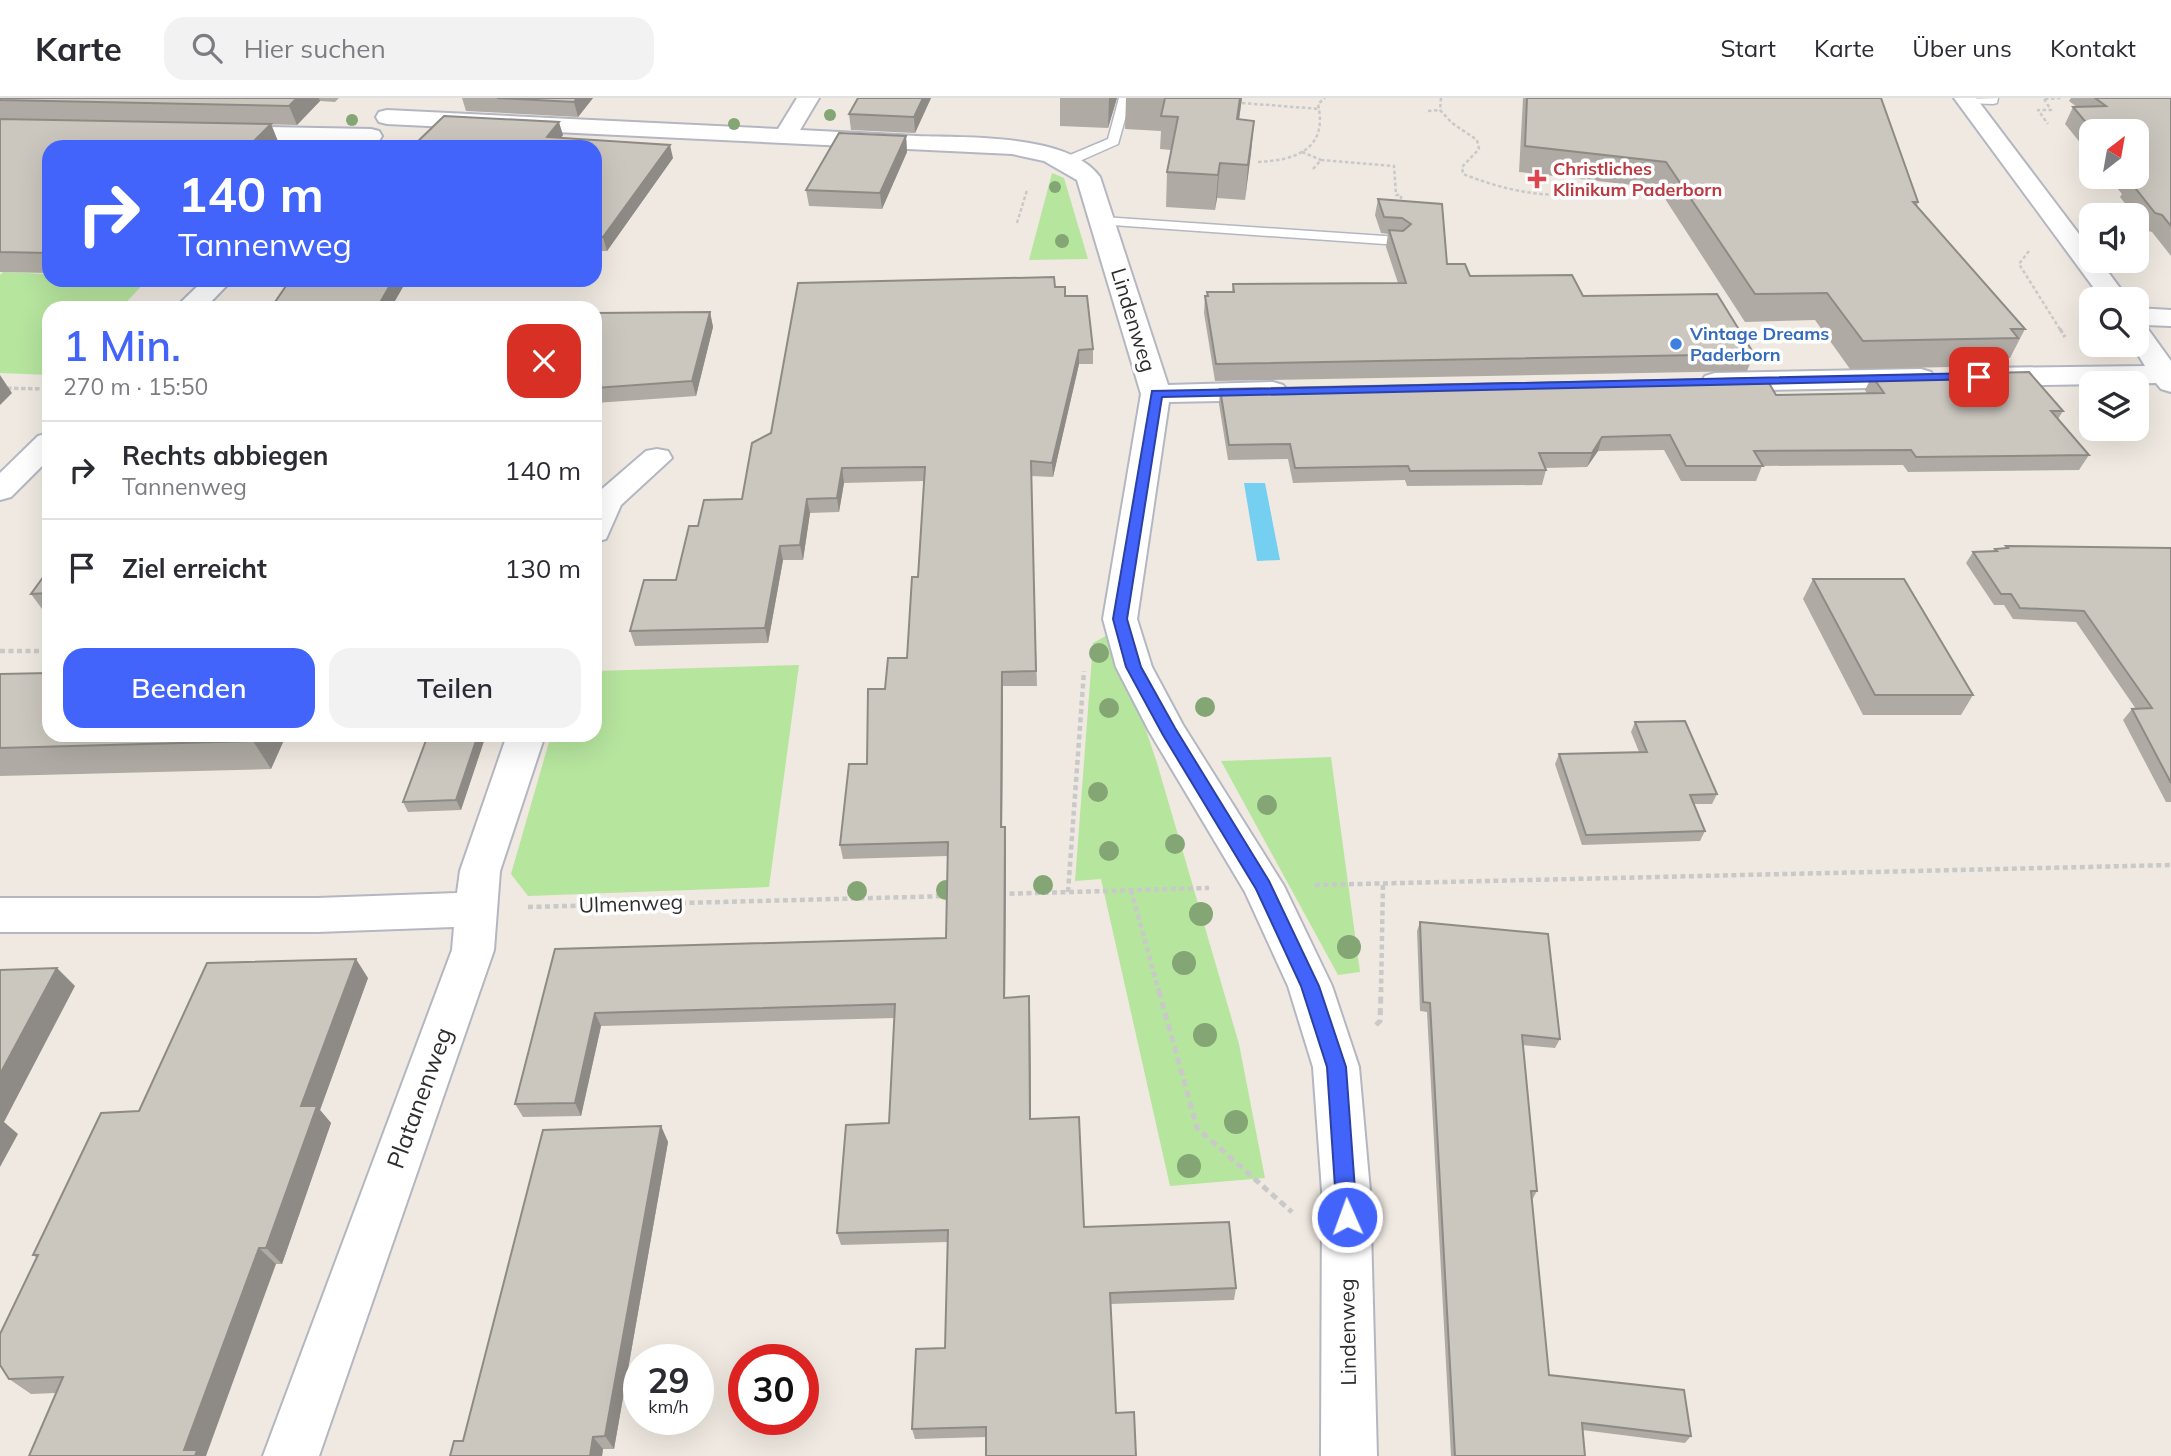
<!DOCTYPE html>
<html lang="de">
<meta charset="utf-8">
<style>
:root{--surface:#fff;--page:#f2f2f3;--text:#2b2b33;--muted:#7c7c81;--line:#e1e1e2;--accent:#4264fb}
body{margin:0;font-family:Mulish,sans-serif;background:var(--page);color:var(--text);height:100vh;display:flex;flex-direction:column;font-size:26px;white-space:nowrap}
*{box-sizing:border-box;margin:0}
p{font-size:23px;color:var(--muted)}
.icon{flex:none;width:38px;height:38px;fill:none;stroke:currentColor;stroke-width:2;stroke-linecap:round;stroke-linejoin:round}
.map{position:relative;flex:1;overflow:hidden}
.drawer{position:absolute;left:42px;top:203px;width:560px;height:441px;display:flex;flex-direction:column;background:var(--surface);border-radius:21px;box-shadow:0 7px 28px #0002}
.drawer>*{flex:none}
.top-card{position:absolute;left:42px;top:42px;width:560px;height:147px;border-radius:21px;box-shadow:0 7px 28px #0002;background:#4264fb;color:#fff;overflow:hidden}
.needle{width:46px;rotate:31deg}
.buttons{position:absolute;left:2079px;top:21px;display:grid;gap:14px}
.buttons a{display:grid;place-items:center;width:70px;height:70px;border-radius:14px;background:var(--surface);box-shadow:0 7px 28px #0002;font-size:35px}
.speed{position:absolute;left:623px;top:1246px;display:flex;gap:14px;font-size:35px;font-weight:700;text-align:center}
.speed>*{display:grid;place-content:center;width:91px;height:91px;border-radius:50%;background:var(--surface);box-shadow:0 7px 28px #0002;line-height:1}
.speed small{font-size:18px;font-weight:400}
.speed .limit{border:10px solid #d22;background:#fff;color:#111}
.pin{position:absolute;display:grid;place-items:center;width:60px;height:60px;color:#fff;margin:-30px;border-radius:14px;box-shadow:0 4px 10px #0006}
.me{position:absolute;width:77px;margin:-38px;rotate:358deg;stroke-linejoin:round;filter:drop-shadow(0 0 5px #0008)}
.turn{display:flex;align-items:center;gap:24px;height:147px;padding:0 21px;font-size:32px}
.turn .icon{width:91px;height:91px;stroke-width:2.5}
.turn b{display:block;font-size:49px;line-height:60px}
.round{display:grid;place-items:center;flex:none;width:74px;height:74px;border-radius:21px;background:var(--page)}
.overview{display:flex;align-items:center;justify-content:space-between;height:119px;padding:0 21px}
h1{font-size:42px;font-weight:600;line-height:52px;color:var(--accent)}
.button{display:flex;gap:14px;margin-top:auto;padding:14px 21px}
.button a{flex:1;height:80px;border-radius:21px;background:var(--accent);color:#fff;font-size:28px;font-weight:600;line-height:80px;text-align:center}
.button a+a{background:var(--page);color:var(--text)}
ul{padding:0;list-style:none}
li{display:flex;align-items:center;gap:21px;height:98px;padding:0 21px;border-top:2px solid var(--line)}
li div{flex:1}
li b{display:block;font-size:26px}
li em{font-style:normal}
header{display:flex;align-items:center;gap:42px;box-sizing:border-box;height:98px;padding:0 35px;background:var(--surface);border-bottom:2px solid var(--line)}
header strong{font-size:33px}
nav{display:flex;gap:38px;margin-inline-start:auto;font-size:24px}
.search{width:490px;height:63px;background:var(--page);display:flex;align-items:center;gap:18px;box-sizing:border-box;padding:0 24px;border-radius:21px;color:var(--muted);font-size:26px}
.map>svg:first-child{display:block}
</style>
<header>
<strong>Karte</strong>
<div class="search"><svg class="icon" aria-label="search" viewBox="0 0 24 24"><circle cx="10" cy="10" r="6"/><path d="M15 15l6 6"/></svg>Hier suchen</div>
<nav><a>Start</a><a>Karte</a><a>Über uns</a><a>Kontakt</a></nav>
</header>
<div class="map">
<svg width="2171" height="1358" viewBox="0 0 2171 1358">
<rect width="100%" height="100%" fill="#efe9e1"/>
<!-- green -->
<path fill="#b6e59e" d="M1052,75l12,5 24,81 -59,1z
M3,174l46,2v6h98l-26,28h-72v67l-49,-2v-98z
M1113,534l44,131 82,281 26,134 -95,8 -69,-307 -26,2 18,-238z
M799,567l-30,222 -241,9 -17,-22 40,-139h44v-64z
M1331,659l29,215 -22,3 -117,-214z"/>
<!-- water -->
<path fill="#75cff0" d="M1244,385h21l15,77 -23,1z"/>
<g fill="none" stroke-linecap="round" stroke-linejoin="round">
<defs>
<path id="lane" d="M1119,0h12l-13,46 -45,20h-10v-6l45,-19z
M1998,0l-1,5 -4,1 -27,-1 -6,-4z
M1103,119l296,20 7,4 -7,4 -301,-21 -2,-3z"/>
<path id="street" d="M797,0h22l-19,32c39,2 78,4 117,6 48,2 152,-3 183,41l68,208 105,-3 10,3 5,6 -5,6 -10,3 -104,2 -32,217 15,48 31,58 101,161 48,100 27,81 11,124 7,265h-56l1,-265 -9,-124 -25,-81 -43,-94 -96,-161 -33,-64 -13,-48 38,-225 -64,-214 -33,-19 -32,-7 -625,-30 -8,-2 -3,-5 3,-5 8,-2 391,19z
M1954,0h22l115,152v11h9l28,38h-26z
M223,28l148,3 8,2 3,5 -3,5 -8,2 -156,-5 -3,-5 3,-5z
M204,182h28l-27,28h-30z
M2137,210l34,2v16l-26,-1 26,36v31l-10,-3 -5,-6 -175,3 -10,-3 -4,-6 4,-6 10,-3 164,-2 -13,-21h5z
M1921,271l10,3 4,6 -4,6 -10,3 -206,4 -10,-3 -4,-6 4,-6 10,-3z
M49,335v26l-38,38 -11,3v-27l38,-37z
M657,351l11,2 4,7 -51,47 -15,34 -11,3v-47l51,-44z
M507,637h38l-45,136 -6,79 -175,506h-56l189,-506 2,-23 -137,5h-317v-34h317l140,-5 3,-22z"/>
</defs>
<!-- lane casing -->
<use href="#lane" stroke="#b4b7c1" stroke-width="3"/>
<!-- street casing -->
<use href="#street" stroke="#b4b7c1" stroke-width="4"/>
<!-- path-far3 -->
<path stroke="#c9c9c9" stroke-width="2.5" stroke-dasharray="3.5 2.5" stroke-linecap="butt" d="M1441,0l-1,12 12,13 25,17 2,9 -17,18 1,7c41,16 83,26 127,18l5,-10
M2044,1l7,11h-13l10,14
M2045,1l16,-1
M1242,5l78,6
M1428,13l12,-1
M1302,54l19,8
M1258,64c39,-2 70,-13 60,-58l7,-6
M1313,71l8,-9 73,6 2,29h5v12
M1017,125l10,-33
M2029,153l-10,13 42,67"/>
<!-- path-far2 -->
<path stroke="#c9c9c9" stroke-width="3.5" stroke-dasharray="4.5 2.5" stroke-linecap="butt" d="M2060,231l5,8
M0,290l49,1"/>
<!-- path-far1 -->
<path stroke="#c9c9c9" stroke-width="4.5" stroke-dasharray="5 3.5" stroke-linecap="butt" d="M0,553h49
M1315,787l856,-20
M1131,792l28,102
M1068,794l16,-221
M1001,796l208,-6
M528,809l422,-11
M1381,894l2,-109"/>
<!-- path -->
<path stroke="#c9c9c9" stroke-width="5" stroke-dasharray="7 4.5" stroke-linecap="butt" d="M1159,893l38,137 95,84
M1376,927l4,-4 1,-30"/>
<!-- lane -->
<use href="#lane" fill="#fff" fill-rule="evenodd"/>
<!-- street -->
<use href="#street" fill="#fff" fill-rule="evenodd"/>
</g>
<!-- trees -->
<g fill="#84a574">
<circle cx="830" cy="17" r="6"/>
<circle cx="352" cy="22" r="6"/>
<circle cx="734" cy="26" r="6"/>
<circle cx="1055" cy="89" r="6"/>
<circle cx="1062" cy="143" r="7"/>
<circle cx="1099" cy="555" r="10"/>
<circle cx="1205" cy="609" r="10"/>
<circle cx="1109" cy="610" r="10"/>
<circle cx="1098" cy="694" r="10"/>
<circle cx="1267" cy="707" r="10"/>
<circle cx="1175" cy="746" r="10"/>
<circle cx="1109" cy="753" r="10"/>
<circle cx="1043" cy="787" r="10"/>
<circle cx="946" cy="792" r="10"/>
<circle cx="857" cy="793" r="10"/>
<circle cx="1201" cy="816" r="12"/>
<circle cx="1349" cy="849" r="12"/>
<circle cx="1184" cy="865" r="12"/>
<circle cx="1205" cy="937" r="12"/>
<circle cx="1236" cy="1024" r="12"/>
<circle cx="1189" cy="1068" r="12"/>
</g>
<!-- wall -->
<path fill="#afaba4" d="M0,0h339l-4,4 -15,-1 -23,24 -35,-1h9l8,20 -230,3v126l-49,-1z
M462,0h131l-15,19 -112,-6z
M931,0l-16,35 -64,-3 -2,-16z
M1060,0h57l-9,30 -48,-2z
M1126,0h116l-3,22 15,1 -9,79 -28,-2 -2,12 -49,-3 1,-35 4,-22 -11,-1 1,-18 -36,-2z
M1523,0h358l37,104 -1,4 108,123 -15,29h-2l-5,8 -153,3 -35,-49 -70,2 -87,-134 -139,-16z
M2071,0h100v158l-19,-24 -7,-2 -8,-11v-4h-3l-14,-18 2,-3 -14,-17h29v-46h-46v25l-26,-32 8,-17h4l-8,-6z
M563,37l-2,3 112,20 -66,93h-12v-104h-183z
M906,38l1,16 -25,57 -73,-3 -3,-16z
M1378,101l64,5 5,60 23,12 113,20 171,58 -7,17 -532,10 -11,-68 1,-17h2v-4h25l1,-8 165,-1 -12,-36 2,-13 -7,-1 -6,-18z
M1055,189l10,9 28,53v15h-14l-26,113 -22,-1 6,210h-34l-1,141 4,14 -1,157 25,12 1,109 53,108 152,61 -2,12 -124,4 -124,133 -71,2 -3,-10 33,-81 3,-106 -107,3 -4,-12 52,-110 6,-105 -294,8 -20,90 -58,1 -8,-13 40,-155 391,-11 2,-82 -105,3 -3,-14 27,-81 18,-75 22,-31 11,-81 6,-96 -80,2 -5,29 -29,1 -7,47h-20l-15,83 -133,3 -5,-15 46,-51 22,-54 44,-27z
M710,214l3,15 -17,69 -101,7v-90z
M1872,278l191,35 -5,8 31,36 -10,15 -171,2 -5,-7 -141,1 -6,15h-75l-17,-31 -66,1 -11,16 -42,1 1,2 -4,15 -135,1 -2,-6 -112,3 -5,-24 -60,1 -9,-56 1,-15 556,6 91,-1 -2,-4z
M2006,448l165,2v254h-5l-43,-82 9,-11h4l-60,-87 -63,-3 -9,-14h-10l-28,-42 7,-11 20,-1 2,-2h10z
M49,471v40h-7l-11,-15z
M1813,481l160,116 -12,20h-98l-60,-116z
M0,576l49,61h245l-3,5h-7l-13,29 -271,7z
M1635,624l82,72 -5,10h-18l11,27 -5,10 -118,4 -27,-81 4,-10 80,-2 -8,-20z
M428,637h58l-25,75 -53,2 -5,-10z
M1420,824l140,117 -5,9 -33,-3 15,146 -5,9 17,175 142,61 -6,7 -103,-13 3,26h-134l-24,-444 -7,-1 -3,-80z
M368,880l-48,132 11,13 -49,141h-6l-220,129 -25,1 -22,-15 28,-121 -4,-3 106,-144z
M661,1028l7,16 -54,307h-11l-1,7h-152l13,-15z"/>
<!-- shaded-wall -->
<path fill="#8e8b86" d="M297,0h22l1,3 -23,24 -8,-19z
M577,0h16l-15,19 -4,-15z
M923,0h8l-16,35 -1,-16z
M1109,0h8l-9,30z
M1240,0h2l-1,7 -7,48z
M1254,23l-3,33 -6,46 3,-35z
M559,24l4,13 -9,12 -7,-10z
M271,26l8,20 -3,3h-28z
M906,38l1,16 -25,57 -2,-16z
M670,47l3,13 -66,93 -4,-14z
M1220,65l-3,35 -2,12 3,-35z
M393,182h14l-16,28h-14z
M710,214l3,15 -17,69 -4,-15z
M1079,252v14l-26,113 -1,-14z
M0,277l12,18 -12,12z
M1602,339l-4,14 -11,16 5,-14z
M842,370l2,15 -5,29 -2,-14z
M807,401l3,14 -7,47 -3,-15z
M780,448l3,14 -15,83 -3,-15z
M1002,574l1,14 -1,155 -1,-14z
M256,637h25l3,5 -13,29 -18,-28z
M478,637h8l-25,75 -5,-10z
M1005,729l1,14 -1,170 -1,-13z
M356,861l12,19 -48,132 11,13 -49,141 -16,-16 35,-142z
M57,870l18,18 -71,136 14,12 -18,33v-93z
M1029,898l1,14 1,121 -1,-12z
M595,915l6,13 -20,90 -6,-13z
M661,1028l7,16 -54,307 -9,-13z
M259,1150l17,16 -70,192h-13l-9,-6z
M593,1339l10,12 -1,7h-12z"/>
<!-- building -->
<path fill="#cbc7bf" stroke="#8e8b86" stroke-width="2" d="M0,0h297l-8,8 -289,-6z
M497,0h80l-3,4z
M858,0h65l-9,19 -65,-3z
M1165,0h75l-3,21 17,2 -6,44 -28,-2 -2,12 -51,-3 11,-55 -17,-1z
M1527,0h354l37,104h-5l112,127h-14l7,9 -155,3 -36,-48 -72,1 -89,-132 -141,-16z
M2095,0h76v128l-9,-11 -7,-2 -26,-33 3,-3h5v-46h-44l-20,-24 33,-1z
M444,18l115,6 -12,15 123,8 -67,92h-8v-90h-183z
M0,21l271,5 -23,23h-199v106l-49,-1z
M839,35l67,3 -26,57 -74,-3z
M1378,101l64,5 5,60h18l5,12 102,-1 11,21 134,-2 37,60 -538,10 -11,-68h3l-1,-4h27l-1,-8 173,-1 -17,-53 14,1 8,-7 -9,-6 -18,-1z
M1054,179l1,10h10v9h22l6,53 -14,1 -27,113 -21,-2 5,210 -34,1 -1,155h4l-1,171 25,-2 1,123 49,-2 5,110 145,-5 7,66 -126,5 6,120 18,-1 2,44h-150v-29l-74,2 4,-80 29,-1 3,-118 -111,3 9,-108 43,-2 6,-119 -300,9 -20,90 -60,1 40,-155 391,-11 2,-96 -108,3 9,-81h18l1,-75h17l3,-31h19l5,-81h6l7,-110 -83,1 -5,30 -30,1 -7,46 -20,1 -15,82 -135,3 14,-51h32l13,-54h9l6,-26 38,-1 10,-56 19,-10 27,-150z
M290,182h103l-16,28h-106z
M710,214l-18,69 -97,7v-75z
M2029,274l34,39h-12l38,44 -173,2 -5,-7 -157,1 9,15h-77l-16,-31 -68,2 -10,16h-53l7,17 -136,1 -2,-5 -113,2 -5,-24 -61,1 -9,-56 546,-11 10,17 108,-2 -12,-17z
M2006,448l165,2v235l-39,-74 20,-1 -68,-97 -64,-3 -9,-14h-10l-28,-42 24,-1 -2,-2 13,-1z
M49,471v24l-18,1z
M1813,481h91l69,116h-98z
M49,575v62h207l-3,6 -253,7v-74z
M1685,623l32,73 -27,1 15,36 -119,4 -27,-81 88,-2 -12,-30z
M428,637h50l-22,65 -53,2z
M1420,824l128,12 12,105 -38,-4 15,156h-6l18,184 135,15 7,46 -109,-13 3,33h-130l-25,-453 -7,-1z
M356,861l-55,147h16l-51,142h-7l-75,202h13l-2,6h-166l34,-79 -54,2 -9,-14v-31l38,-79h-5l68,-142 38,-2 68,-148z
M57,870l-57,106v-104z
M661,1028l-56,310 -12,1 -3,19h-140l4,-15h9l80,-311z"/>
<!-- route -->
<path fill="#4264fb" stroke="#2b41a3" stroke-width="2" d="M1979,275l6,4 -2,2 -821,18 -35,222 14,48 34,61 94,153 50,105 27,81 11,150 -3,7 -7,3 -7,-3 -3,-7 -10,-150 -26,-81 -45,-97 -93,-154 -37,-68 -13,-48 39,-228z"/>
<!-- markers -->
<path fill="#e0444e" stroke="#fff" stroke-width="2.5" d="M1533.5 70.5h7v7h7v7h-7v7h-7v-7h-7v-7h7z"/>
<circle fill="#3f7fe0" stroke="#fff" stroke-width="2.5" cx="1676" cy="246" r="7"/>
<g text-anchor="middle" stroke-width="7" stroke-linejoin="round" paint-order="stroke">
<!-- far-health labels -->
<g font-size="18" font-weight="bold" fill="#be3a42" stroke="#fff" text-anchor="start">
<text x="1553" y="77">Christliches<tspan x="1553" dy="21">Klinikum Paderborn</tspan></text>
</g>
<!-- far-shop labels -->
<g font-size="18" font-weight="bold" fill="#366cbe" stroke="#fff" text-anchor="start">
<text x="1690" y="242">Vintage Dreams<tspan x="1690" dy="21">Paderborn</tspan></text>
</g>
<!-- street labels -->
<g font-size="21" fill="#2e2e2e" stroke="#fff">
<text transform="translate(1133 222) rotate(73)" y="7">Lindenweg</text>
<text transform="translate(631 806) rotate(-2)" y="7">Ulmenweg</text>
<text transform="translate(1348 1234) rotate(-91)" y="7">Lindenweg</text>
</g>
<!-- near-street labels -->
<g font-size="24" fill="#2e2e2e" stroke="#fff">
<text transform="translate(420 1000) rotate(-70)" y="8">Platanenweg</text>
</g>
</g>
</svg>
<div class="buttons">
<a><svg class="needle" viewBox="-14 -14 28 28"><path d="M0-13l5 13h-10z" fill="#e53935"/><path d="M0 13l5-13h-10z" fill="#7c7c81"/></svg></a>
<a><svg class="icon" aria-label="sound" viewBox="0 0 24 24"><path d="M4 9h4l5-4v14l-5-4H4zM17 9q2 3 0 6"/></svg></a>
<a><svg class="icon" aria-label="search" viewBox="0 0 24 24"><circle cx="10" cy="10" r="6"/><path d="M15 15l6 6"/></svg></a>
<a><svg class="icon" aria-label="layers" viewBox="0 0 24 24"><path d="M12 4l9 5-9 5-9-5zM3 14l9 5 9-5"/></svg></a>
</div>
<div class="speed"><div>29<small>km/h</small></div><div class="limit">30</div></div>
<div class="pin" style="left:1979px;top:279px;background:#d93025"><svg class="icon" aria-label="arrive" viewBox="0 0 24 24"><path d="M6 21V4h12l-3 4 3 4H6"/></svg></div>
<svg class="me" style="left:1347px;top:1119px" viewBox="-20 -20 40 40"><circle r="17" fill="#4264fb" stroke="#fff" stroke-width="3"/><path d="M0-11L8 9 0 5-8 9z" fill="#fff"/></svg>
<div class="top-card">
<div class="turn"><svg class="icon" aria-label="right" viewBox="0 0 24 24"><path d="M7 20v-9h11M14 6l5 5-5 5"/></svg><div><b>140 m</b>Tannenweg</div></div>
</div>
<section class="drawer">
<div class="overview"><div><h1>1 Min.</h1><p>270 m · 15:50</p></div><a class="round" style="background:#d93025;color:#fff"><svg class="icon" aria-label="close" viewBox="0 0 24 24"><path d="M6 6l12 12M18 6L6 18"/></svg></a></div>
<ul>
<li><svg class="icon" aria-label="right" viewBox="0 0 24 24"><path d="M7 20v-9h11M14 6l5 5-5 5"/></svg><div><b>Rechts abbiegen</b><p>Tannenweg</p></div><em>140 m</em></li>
<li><svg class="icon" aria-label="arrive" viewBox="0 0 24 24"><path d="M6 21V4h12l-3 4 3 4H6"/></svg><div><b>Ziel erreicht</b></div><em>130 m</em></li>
</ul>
<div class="button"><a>Beenden</a><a>Teilen</a></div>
</section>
</div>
